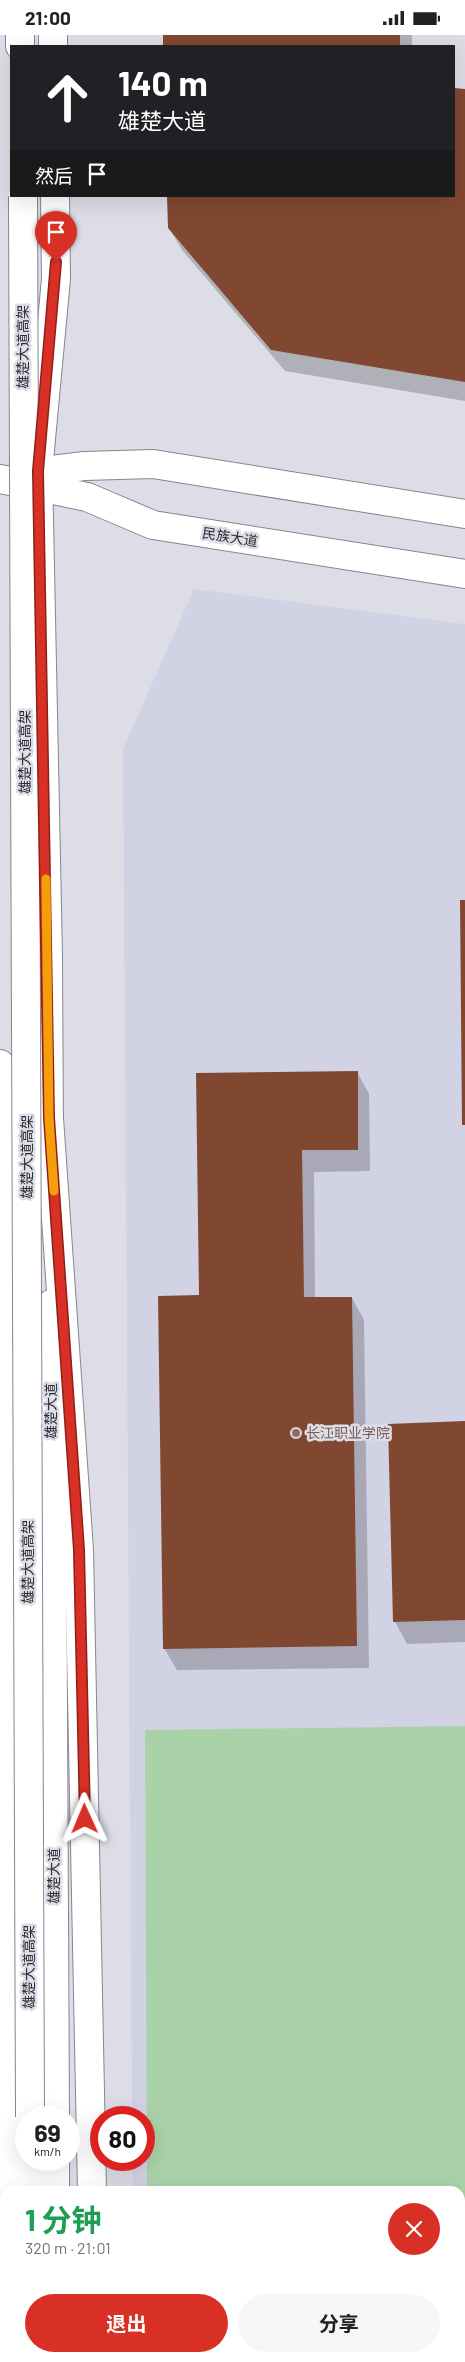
<!DOCTYPE html>
<html lang="zh">
<meta charset="utf-8">
<style>
:root{--surface:#fff;--page:#f6f6f6;--text:#202124;--muted:#757577;--accent:#d93025}
body{margin:0;font-family:Barlow,"Noto Sans SC",sans-serif;background:var(--page);color:var(--text);height:100vh;display:flex;flex-direction:column;font-size:19px;white-space:nowrap}
*{box-sizing:border-box;margin:0}
p{font-size:16px;color:var(--muted)}
.icon{flex:none;width:28px;height:28px;fill:none;stroke:currentColor;stroke-width:2;stroke-linecap:round;stroke-linejoin:round}
.map{position:relative;flex:1;overflow:hidden}
.side{position:absolute;left:0px;top:2151px;width:465px;height:176px;display:flex;flex-direction:column;background:var(--surface);border-radius:15px 15px 0 0;box-shadow:0 5px 20px #0002}
.side>*{flex:none}
.guide{position:absolute;left:10px;top:10px;width:445px;height:152px;border-radius:0px;box-shadow:0 5px 20px #0002;background:#202124;color:#fff;overflow:hidden}
.speed{position:absolute;left:15px;top:2071px;display:flex;gap:10px;font-size:25px;font-weight:700;text-align:center}
.speed>*{display:grid;place-content:center;width:65px;height:65px;border-radius:50%;background:var(--surface);box-shadow:0 5px 20px #0002;line-height:1}
.speed small{font-size:12px;font-weight:400}
.speed .limit{border:8px solid #d22;background:#fff;color:#111}
.pin{position:absolute;display:grid;place-items:center;width:42px;height:42px;color:#fff;margin:-51px -21px;border-radius:50% 50% 50% 0;rotate:-45deg;box-shadow:0 0 5px #0007}
.pin .icon{rotate:45deg}
.me{position:absolute;width:55px;margin:-28px;rotate:359deg;stroke-linejoin:round;filter:drop-shadow(0 0 4px #0008)}
.turn{display:flex;align-items:center;gap:18px;height:105px;padding:0 25px;font-size:22px}
.turn .icon{width:65px;height:65px;stroke-width:2.5}
.turn b{display:block;font-size:35px;line-height:42px}
.then{display:flex;align-items:center;height:48px;padding:0 25px;background:#0003;gap:10px;font-size:19px}
.round{display:grid;place-items:center;flex:none;width:52px;height:52px;border-radius:26px;background:var(--page)}
.head{display:flex;align-items:center;justify-content:space-between;height:85px;padding:0 25px}
h1{font-size:30px;font-weight:700;line-height:38px;color:#1e9e55}
.cta{display:flex;gap:10px;margin-top:auto;padding:10px 25px}
.cta a{flex:1;height:58px;border-radius:30px;background:var(--accent);color:#fff;font-size:20px;font-weight:700;line-height:58px;text-align:center}
.cta a+a{background:var(--page);color:var(--text)}
.status{display:flex;justify-content:space-between;align-items:center;height:35px;padding:0 25px;background:var(--surface);direction:ltr}
.status svg{height:14px;fill:currentColor}
.map>svg:first-child{display:block}
</style>
<div class="status"><b>21:00</b><svg viewBox="0 0 49 12"><path d="M0 12V9h3v3zM5 12V6h3v6zM10 12V3h3v9zM15 12V0h3v12zM26 1h20v11H26zM47 4h2v5h-2z"/></svg></div>
<div class="map">
<svg width="465" height="2327" viewBox="0 0 465 2327">
<rect width="100%" height="100%" fill="#dddde8"/>
<!-- built -->
<path fill="#d2d2e5" d="M194,554l271,35v1699h-5v-132h-327v-31h11v-43h-12l-9,-1368z"/>
<!-- green -->
<path fill="#aad2a9" d="M465,1691v514h-5v-49h-313l-2,-461z"/>
<!-- shadow -->
<path fill="#0003" d="M164,0h248v11h-247z
M454,54l11,2v310l-180,-30 -103,-121 -13,-22 285,-32z
M357,1037l12,22 1,77 -56,1 1,126h37l12,22 5,348 -192,2 -13,-22 36,-352 -3,-222z
M465,1388v219l-58,2 -12,-22z
M264,2322h61l2,5h-75z"/>
<!-- building -->
<path fill="#814831" d="M163,0h237v11h-237z
M454,53l11,1v293l-194,-32 -103,-122 -1,-32h287z
M460,865h5v225h-3z
M358,1036v79h-56l2,147h48l5,349 -194,3 -5,-353 41,-1 -3,-222z
M465,1386v199l-72,2 -5,-198z
M261,2322h61l2,5h-75z"/>
<g fill="none" stroke-linecap="round" stroke-linejoin="round">
<defs>
<path id="minor" d="M0,1029l9,1127
M10,2322v5"/>
<path id="major" d="M53,0v11
M21,439l63,-8 69,-2 312,50
M0,444l87,18 66,28 312,49
M49,1106l-1,-185 -10,-485 18,-192 -1,-83
M51,1269l4,813
M55,2125v31
M56,2322v5"/>
<path id="highway" d="M20,0v11
M49,1083l30,432 13,641
M30,2125l1,31
M32,2322v5
M91,2327v-5"/>
</defs>
<!-- minor casing -->
<use href="#minor" stroke="#858690" stroke-width="30"/>
<!-- major casing -->
<use href="#major" stroke="#858690" stroke-width="30"/>
<!-- highway casing -->
<use href="#highway" stroke="#858690" stroke-width="30"/>
<!-- minor -->
<use href="#minor" stroke="#fff" stroke-width="28"/>
<!-- major -->
<use href="#major" stroke="#fff" stroke-width="28"/>
<!-- highway -->
<use href="#highway" stroke="#fff" stroke-width="28"/>
<defs>
<path id="highway-bridge" d="M23,161l7,1921"/>
</defs>
<!-- highway-bridge casing -->
<use href="#highway-bridge" stroke="#858690" stroke-width="30" stroke-linecap="butt"/>
<!-- highway-bridge -->
<use href="#highway-bridge" stroke="#fff" stroke-width="28"/>
</g>
<g fill="none" stroke-linecap="round" stroke-linejoin="round">
<defs>
<path id="route" d="M56,227l-18,209 11,647 30,432 6,269"/>
</defs>
<!-- route casing -->
<use href="#route" stroke="#8d1f18" stroke-width="12"/>
<!-- route -->
<use href="#route" stroke="#d93025" stroke-width="9"/>
<!-- slow -->
<path stroke="#f59e0b" stroke-width="9" d="M46,844l3,239 5,73"/>
</g>
<!-- markers -->
<circle fill="#8d6e63" stroke="#dddde8" stroke-width="2" cx="296" cy="1398" r="5"/>
<g text-anchor="middle" stroke-width="5" stroke-linejoin="round" paint-order="stroke">
<!-- street labels -->
<g font-size="14" fill="#2a2a2f" stroke="#dddde8">
<text transform="translate(23 312) rotate(-90)" y="5">雄楚大道高架</text>
<text transform="translate(230 502) rotate(9)" y="5">民族大道</text>
<text transform="translate(25 717) rotate(-90)" y="5">雄楚大道高架</text>
<text transform="translate(27 1122) rotate(-90)" y="5">雄楚大道高架</text>
<text transform="translate(51 1376) rotate(-90)" y="5">雄楚大道</text>
<text transform="translate(28 1527) rotate(-90)" y="5">雄楚大道高架</text>
<text transform="translate(54 1841) rotate(-90)" y="5">雄楚大道</text>
<text transform="translate(29 1932) rotate(-90)" y="5">雄楚大道高架</text>
</g>
<!-- education labels -->
<g font-size="14" fill="#785e54" stroke="#dddde8" text-anchor="start">
<text x="306" y="1403">长江职业学院</text>
</g>
</g>
</svg>
<div class="speed"><div>69<small>km/h</small></div><div class="limit">80</div></div>
<div class="pin" style="left:56px;top:227px;background:#d93025"><svg class="icon" aria-label="arrive" viewBox="0 0 24 24"><path d="M6 21V4h12l-3 4 3 4H6"/></svg></div>
<svg class="me" style="left:85px;top:1784px" viewBox="-20 -20 40 40"><path d="M0-17L14 15 0 8-14 15z" fill="#d93025" stroke="#fff" stroke-width="4"/></svg>
<div class="guide">
<div class="turn"><svg class="icon" aria-label="ahead" viewBox="0 0 24 24"><path d="M12 20V5M6 11l6-6 6 6"/></svg><div><b>140 m</b>雄楚大道</div></div>
<div class="then">然后<svg class="icon" aria-label="arrive" viewBox="0 0 24 24"><path d="M6 21V4h12l-3 4 3 4H6"/></svg></div>
</div>
<section class="side">
<div class="head"><div><h1>1 分钟</h1><p>320 m · 21:01</p></div><a class="round" style="background:#d93025;color:#fff"><svg class="icon" aria-label="close" viewBox="0 0 24 24"><path d="M6 6l12 12M18 6L6 18"/></svg></a></div>
<div class="cta"><a>退出</a><a>分享</a></div>
</section>
</div>
